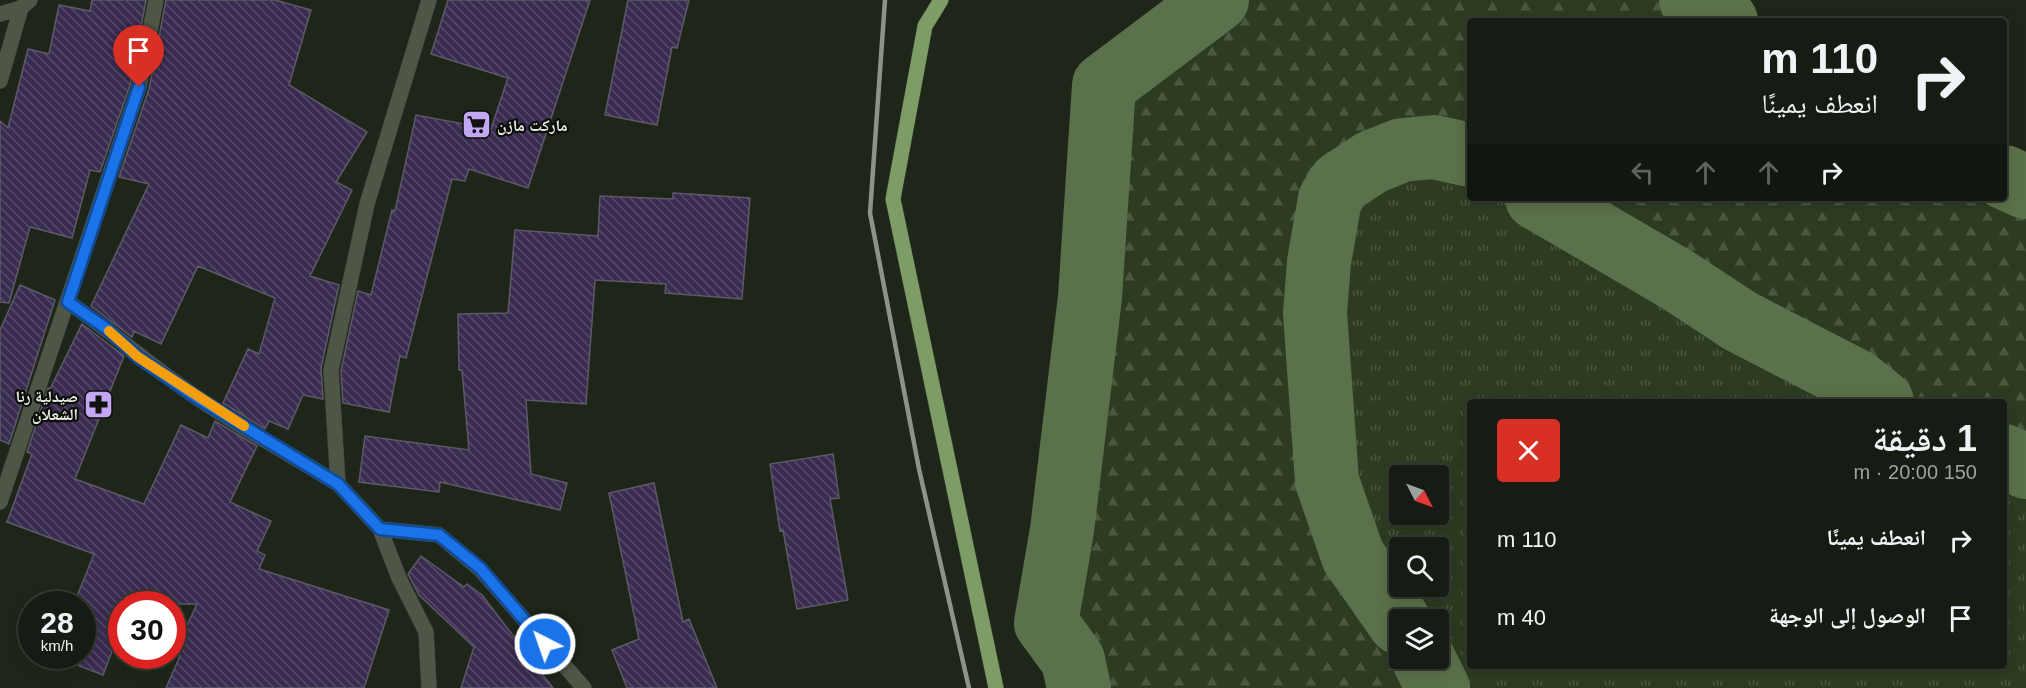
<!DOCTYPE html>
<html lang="ar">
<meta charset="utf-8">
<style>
:root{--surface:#161c13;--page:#1f251c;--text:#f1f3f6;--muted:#9ea1a0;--line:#353a33}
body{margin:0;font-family:Arial,"Noto Naskh Arabic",sans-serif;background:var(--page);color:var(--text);direction:rtl;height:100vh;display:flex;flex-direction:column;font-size:22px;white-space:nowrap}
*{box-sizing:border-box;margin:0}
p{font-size:20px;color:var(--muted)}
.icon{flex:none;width:33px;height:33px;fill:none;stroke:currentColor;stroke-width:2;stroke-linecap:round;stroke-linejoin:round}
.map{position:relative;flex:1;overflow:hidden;direction:ltr}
.side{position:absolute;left:1467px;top:399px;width:540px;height:270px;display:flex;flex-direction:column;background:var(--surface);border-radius:6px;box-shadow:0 3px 15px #0003,0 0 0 2px var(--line);direction:rtl}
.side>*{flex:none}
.top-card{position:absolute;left:1467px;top:18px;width:540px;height:183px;border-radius:6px;box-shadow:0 3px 15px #0003,0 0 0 2px var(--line);direction:rtl;background:#161c13;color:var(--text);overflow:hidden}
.needle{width:39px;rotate:132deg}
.tools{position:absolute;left:1389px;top:465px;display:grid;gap:12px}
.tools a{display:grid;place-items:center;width:60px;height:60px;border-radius:6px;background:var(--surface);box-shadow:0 3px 15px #0003,0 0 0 2px var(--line);font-size:30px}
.speed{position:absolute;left:18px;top:591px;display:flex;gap:12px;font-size:30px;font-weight:700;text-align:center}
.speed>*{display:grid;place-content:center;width:78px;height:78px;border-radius:50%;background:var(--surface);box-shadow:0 3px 15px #0003,0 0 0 2px var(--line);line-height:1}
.speed small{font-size:15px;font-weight:400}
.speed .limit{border:9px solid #d22;background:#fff;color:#111}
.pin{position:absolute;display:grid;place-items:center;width:51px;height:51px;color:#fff;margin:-62px -26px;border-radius:50% 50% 50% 0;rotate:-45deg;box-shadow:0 0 6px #0007}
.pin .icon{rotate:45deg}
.me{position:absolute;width:66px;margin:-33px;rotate:319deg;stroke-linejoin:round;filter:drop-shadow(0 0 4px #0008)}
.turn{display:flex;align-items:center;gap:21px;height:126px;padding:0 30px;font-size:27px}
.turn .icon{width:78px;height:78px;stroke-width:2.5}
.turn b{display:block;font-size:42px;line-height:51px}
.lanes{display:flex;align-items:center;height:57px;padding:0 30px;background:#0003;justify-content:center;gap:30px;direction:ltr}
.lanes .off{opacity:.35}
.round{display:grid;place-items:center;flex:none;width:63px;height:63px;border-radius:6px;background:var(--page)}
.overview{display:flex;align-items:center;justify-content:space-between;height:102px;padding:0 30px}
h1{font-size:36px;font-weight:600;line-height:45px}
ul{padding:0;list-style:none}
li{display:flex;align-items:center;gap:18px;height:78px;padding:0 30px}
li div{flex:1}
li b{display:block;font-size:22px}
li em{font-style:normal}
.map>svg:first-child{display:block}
</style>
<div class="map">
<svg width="2026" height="688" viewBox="0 0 2026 688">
<defs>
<pattern id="grass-tufts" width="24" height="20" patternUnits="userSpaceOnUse" patternTransform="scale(1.5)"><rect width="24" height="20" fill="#2d3c21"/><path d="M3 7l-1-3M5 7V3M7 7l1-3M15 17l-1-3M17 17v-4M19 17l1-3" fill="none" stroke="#4b5841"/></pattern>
<pattern id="forest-firs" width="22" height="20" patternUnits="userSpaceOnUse" patternTransform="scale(1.5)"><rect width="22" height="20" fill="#2d3c21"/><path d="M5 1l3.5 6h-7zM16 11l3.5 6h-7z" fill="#4b5841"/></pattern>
<pattern id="building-back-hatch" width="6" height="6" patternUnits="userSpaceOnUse" patternTransform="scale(1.5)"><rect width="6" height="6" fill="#3a2c50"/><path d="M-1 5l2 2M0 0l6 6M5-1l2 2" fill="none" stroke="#564b69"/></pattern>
</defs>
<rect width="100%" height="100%" fill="#1e2619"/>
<!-- grass -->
<path fill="url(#grass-tufts)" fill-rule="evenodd" d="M1402,150l66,4 2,44h71l340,204h-411v264h534v-210l22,11v221h-593l-11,-29 16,-1v-38h-38l-1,2 -46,-66 -26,-75 -8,-219 21,-79zM1400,476h38v38h-38zM1400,548h38v38h-38z"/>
<!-- forest -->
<path fill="url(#forest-firs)" d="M1217,0h475l36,21h-258v134l-98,7 -46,59 1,260 72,151 1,26 12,1 14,29h-357l-23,-65 58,-538z
M2004,177l22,10v282l-22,-11v-56h-107l-157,-81 -200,-123h464z"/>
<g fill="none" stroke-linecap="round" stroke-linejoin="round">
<!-- river -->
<path stroke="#5b714b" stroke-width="64" d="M1691,0l35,21
M2004,177l22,10
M1537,198l139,81 64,42 116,60 26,21
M2004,456l22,11
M1400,623l-47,-67 -26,-75 -12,-168 4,-51 11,-63 10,-16 32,-21 30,-12 32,-3 36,8
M1423,658l15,30
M1079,688l-6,-28 -27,-37 16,-93 28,-233 14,-212 113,-85"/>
</g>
<!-- building -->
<path fill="url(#building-back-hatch)" stroke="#5e5968" stroke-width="1.5" d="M92,0h54l-16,85 -30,87 -10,-2 -18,68 -42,-11 -21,76 -9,-1v-181l8,7 20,-79 21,5 10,-49 31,6z
M166,0h109l36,10 -22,75 78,47 -31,50 16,8 -42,86 29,9 -18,83 2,31 -20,-4 -15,34 -19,-8 -4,8 -42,-26 25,-54 11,5 16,-56 -77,-32 -37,78 -27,-13 -2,6 -41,-31 58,-122 -30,-7 30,-88z
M448,0h142l-62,188 -59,-19 -4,12 -13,-2 -46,179 -6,-2 -11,56 -46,-9 -2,-32 17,-80 13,4 21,-85 3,1 21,-96 75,14 17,-51 -77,-24z
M628,0h61l-12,48 -5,-1 -15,78 -52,-10z
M673,193l77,5 -8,101 -77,-6 1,-9 -71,-4 -9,124 -60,-4 5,74 36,9 -7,27 -120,-28 -1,10 -80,-10 6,-46 104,14 -7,-80h-3l-1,-56 50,-1 7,-83 83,6 2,-40 73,3z
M20,285l35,15 -46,144 -9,-4v-110z
M82,324l42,32 -49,123 69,25 37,-79 27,13 7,-17 42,25 -27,56 41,19 -14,30 8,4 -6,14 130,41 -25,78h-198l14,-32 -6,-3 23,-49h-75v21l-19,50 -49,-19h28v-52h-8l20,-50 -87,-32 25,-68 -5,-2 21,-64 2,1z
M833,454l6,44 -9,1 18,101 -51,9 -14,-79 -3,1 -10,-67z
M654,483l29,139 6,-3 28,69h-90l-15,-38 27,-11 -30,-146z
M421,556l43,31 3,-3 15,11 71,93h-92l13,-41 -55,-52 -11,-21z"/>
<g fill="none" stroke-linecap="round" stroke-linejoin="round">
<defs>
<path id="minor" d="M0,14l21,-6
M0,81l21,-73 9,-8
M68,302c43,29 82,63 125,93 47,32 97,59 145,89l-7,-114 36,-166 62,-204
M338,484l42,45 59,6 41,34 104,119
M0,502l139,-415 17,-87
M380,529l19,49 27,54 3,56"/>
<path id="primary" d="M941,0l-16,26 -32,173 103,489"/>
</defs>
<!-- minor casing -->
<use href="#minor" stroke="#393f35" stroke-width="16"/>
<!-- primary casing -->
<use href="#primary" stroke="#393f35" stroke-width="16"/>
<!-- minor -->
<use href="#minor" stroke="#4d5647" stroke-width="15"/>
<!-- primary -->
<use href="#primary" stroke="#7e9d66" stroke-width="15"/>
<!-- rail -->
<path stroke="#8d9388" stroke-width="4.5" d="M885,0l-15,213 49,256 50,219"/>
</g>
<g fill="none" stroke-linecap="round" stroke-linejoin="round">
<defs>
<path id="route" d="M139,87l-71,215 39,27 31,28 58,40 142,87 42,45 59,6 41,33 65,76"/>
</defs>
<!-- route casing -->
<use href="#route" stroke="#114b97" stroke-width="15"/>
<!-- route -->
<use href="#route" stroke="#1a73e8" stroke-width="10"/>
<!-- slow -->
<path stroke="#f59e0b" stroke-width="10" d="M109,331l29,26 106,69"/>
</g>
<!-- icons -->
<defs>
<symbol id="supermarket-square" viewBox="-11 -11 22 22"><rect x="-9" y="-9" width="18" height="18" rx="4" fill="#c3a7f2" stroke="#0b0e08"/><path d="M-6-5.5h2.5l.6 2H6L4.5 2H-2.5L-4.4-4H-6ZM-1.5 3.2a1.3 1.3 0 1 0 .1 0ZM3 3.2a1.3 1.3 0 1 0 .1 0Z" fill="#111"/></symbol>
<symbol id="pharmacy-square" viewBox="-11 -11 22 22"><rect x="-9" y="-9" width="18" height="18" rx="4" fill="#c3a7f2" stroke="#0b0e08"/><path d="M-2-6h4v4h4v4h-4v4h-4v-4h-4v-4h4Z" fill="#111"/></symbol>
</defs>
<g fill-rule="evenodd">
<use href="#supermarket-square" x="460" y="108" width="33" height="33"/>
<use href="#pharmacy-square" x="82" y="388" width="33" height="33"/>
</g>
<g text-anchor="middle" stroke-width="4.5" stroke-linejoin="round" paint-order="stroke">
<!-- poi labels -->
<g font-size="16" font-weight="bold" fill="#e5eae1" stroke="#0b0e08" text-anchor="start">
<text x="497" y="131">ماركت مازن</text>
<text x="78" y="402" text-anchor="end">صيدلية رنا<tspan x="78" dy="18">الشعلان</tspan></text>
</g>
</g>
</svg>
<div class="tools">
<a><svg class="needle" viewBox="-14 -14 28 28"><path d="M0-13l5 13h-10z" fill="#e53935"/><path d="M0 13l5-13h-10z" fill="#9ea1a0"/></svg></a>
<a><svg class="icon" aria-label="search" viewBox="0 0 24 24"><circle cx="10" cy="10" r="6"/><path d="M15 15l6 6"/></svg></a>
<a><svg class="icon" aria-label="layers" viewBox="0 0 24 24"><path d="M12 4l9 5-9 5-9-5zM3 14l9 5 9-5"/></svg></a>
</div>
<div class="speed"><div>28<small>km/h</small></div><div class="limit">30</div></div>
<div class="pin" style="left:139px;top:87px;background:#d93025"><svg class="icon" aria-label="arrive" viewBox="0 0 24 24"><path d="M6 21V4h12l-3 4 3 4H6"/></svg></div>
<svg class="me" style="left:545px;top:644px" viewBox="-20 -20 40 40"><circle r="17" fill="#1a73e8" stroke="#fff" stroke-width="3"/><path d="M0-11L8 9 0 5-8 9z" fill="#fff"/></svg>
<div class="top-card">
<div class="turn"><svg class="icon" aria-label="right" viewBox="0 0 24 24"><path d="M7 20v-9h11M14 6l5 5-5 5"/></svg><div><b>110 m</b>انعطف يمينًا</div></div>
<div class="lanes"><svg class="icon off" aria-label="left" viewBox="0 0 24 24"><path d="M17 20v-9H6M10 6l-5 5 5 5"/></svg><svg class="icon off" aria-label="ahead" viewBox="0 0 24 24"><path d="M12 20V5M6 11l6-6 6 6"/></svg><svg class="icon off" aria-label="ahead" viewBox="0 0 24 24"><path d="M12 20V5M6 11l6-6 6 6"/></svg><svg class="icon" aria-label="right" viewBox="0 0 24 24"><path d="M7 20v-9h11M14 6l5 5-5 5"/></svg></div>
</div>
<section class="side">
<div class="overview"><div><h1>1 دقيقة</h1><p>150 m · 20:00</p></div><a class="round" style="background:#d93025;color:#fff"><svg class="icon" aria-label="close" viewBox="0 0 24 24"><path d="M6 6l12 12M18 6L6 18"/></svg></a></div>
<ul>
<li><svg class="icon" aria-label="right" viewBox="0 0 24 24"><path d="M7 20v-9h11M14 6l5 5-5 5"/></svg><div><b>انعطف يمينًا</b></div><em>110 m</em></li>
<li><svg class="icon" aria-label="arrive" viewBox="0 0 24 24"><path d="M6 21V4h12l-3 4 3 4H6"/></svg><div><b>الوصول إلى الوجهة</b></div><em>40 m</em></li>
</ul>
</section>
</div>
